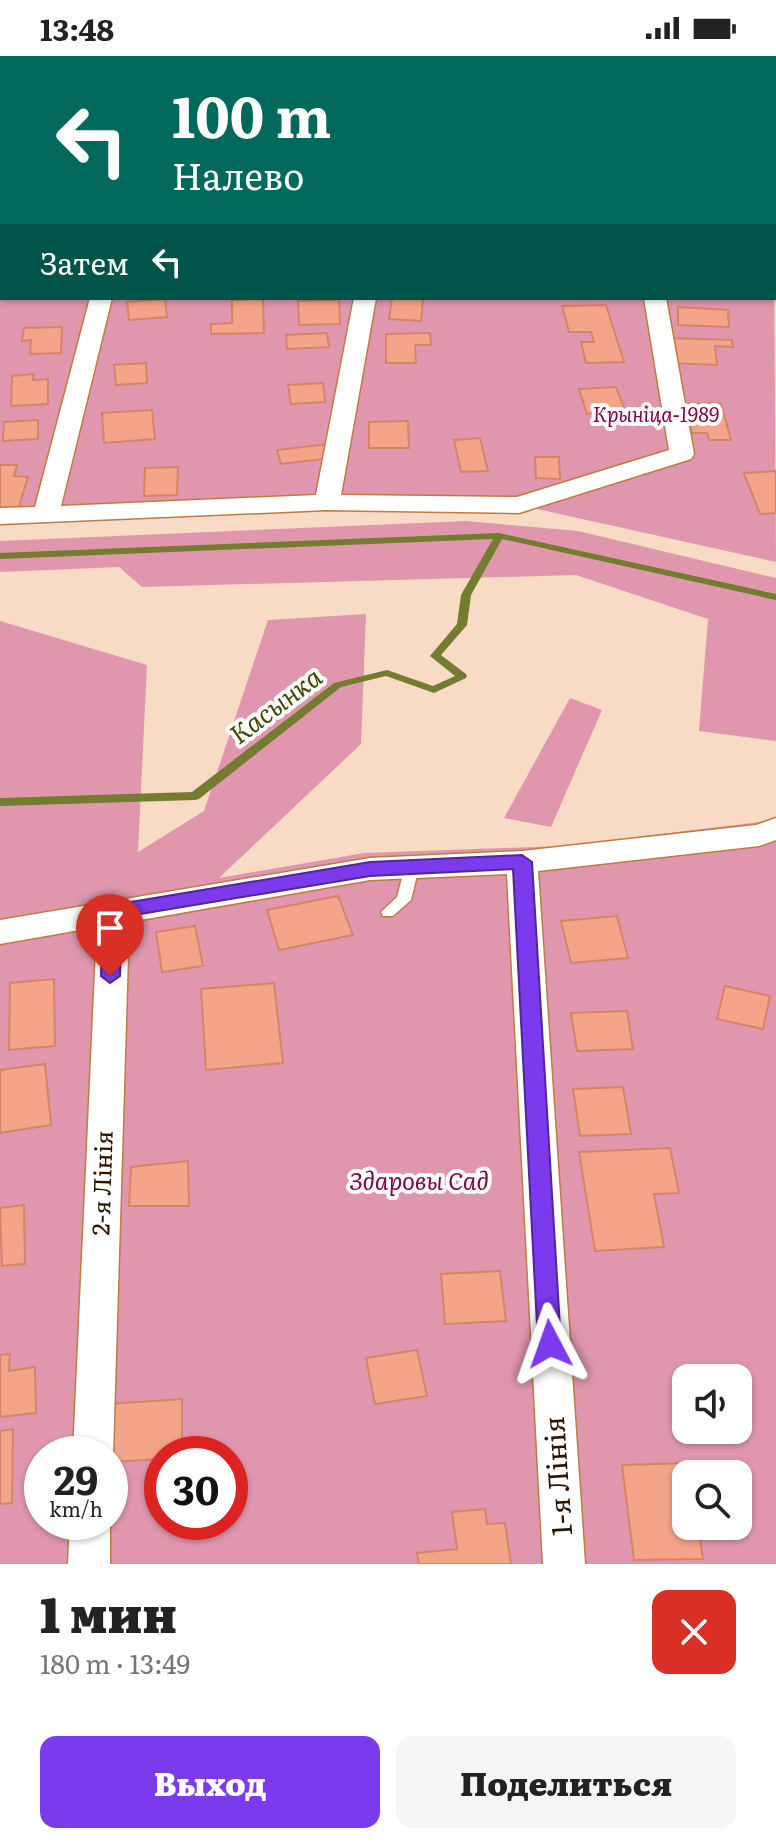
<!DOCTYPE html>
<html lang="ru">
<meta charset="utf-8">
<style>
:root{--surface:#fff;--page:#f6f6f6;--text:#222;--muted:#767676;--accent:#7c3aed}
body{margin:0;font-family:Literata,serif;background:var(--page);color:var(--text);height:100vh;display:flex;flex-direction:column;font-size:30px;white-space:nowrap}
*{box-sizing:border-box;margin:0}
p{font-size:26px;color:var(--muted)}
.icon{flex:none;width:44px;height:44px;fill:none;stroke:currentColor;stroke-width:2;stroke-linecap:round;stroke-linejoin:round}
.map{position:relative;height:1508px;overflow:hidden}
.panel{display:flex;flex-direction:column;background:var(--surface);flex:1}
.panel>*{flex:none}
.hud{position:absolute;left:0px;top:0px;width:776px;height:244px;box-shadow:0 2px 6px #0004;background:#00695c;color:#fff;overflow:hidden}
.controls{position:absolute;left:672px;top:1308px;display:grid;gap:16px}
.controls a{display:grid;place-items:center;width:80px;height:80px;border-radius:16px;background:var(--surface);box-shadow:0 2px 6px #0004;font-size:40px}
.speed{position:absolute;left:24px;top:1380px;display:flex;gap:16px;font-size:40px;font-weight:700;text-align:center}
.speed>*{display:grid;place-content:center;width:104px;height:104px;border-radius:50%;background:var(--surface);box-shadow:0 2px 6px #0004;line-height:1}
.speed small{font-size:20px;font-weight:400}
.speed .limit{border:12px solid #d22;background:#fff;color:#111}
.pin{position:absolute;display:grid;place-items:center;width:68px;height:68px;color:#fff;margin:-82px -34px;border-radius:50% 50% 50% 0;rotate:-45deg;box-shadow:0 0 8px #0007}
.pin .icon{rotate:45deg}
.me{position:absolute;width:88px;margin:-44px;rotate:356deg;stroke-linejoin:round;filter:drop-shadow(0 0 6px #0008)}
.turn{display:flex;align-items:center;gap:28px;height:168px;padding:0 40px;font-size:36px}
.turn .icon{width:104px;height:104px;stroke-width:2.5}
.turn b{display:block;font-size:56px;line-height:68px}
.then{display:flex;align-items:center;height:76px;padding:0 40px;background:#0003;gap:16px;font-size:30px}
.round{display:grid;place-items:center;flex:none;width:84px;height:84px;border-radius:16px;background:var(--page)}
.summary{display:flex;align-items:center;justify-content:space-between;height:136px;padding:0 40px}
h1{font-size:48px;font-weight:800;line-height:60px}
.primary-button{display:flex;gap:16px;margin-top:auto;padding:16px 40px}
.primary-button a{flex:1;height:92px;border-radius:16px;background:var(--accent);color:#fff;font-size:32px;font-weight:800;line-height:92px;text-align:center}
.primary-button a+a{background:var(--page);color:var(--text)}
.status{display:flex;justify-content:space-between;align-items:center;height:56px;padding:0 40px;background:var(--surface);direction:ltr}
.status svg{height:22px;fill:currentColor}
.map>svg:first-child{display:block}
</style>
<div class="status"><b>13:48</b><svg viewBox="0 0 49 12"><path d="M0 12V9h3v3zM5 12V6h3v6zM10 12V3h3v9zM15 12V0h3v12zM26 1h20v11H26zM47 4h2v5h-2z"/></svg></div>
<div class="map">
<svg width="776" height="1508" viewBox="0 0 776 1508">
<rect width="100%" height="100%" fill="#f7dbc5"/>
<!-- green -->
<path fill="#e097ad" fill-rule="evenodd" d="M0,34l2,208h772v-39l2,303 -257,-57 -519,11z
M466,465l112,10 198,47v163l-77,-10 9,-112 -132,-44 -434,12 -23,-20 -119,5v-31z
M366,558l-5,130 -142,134 145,-25 197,-7 215,-26v744h-776v-943l147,44 -9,187 66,-41 64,-191zM686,1322h52v52h-52zM42,1398h68v68h-68zM162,1398h68v68h-68zM686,1418h52v52h-52z
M570,642l32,12 -51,117 -47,-9z"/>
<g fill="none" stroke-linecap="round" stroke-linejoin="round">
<!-- stream -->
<path fill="#747c30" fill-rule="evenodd" d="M499,477l277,61v6l-274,-61 -31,56 -4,30 -26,30 25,19 1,2 -1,2 -32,15 -48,-17 -45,11 -142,112 -4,1 -195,6v-8l192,-6 142,-109 53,-13 46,16 22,-10 -25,-20 27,-32 4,-29 32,-56 -493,20v-6z"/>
</g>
<!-- building -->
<path fill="#f4a489" stroke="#d68468" stroke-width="2" d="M392,242h31l-2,23 -32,-2z
M165,243l2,18 -38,3 -2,-18z
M263,243l1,34 -53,1v-10l21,-1v-23z
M339,244l1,24 -41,1 -1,-24z
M606,249l18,57 -38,1 -5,-21h13l-3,-10h-22l-7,-26z
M678,251l50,3 1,17 -51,-2z
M62,271l-1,26 -31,1 1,-14 -9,1 2,-13z
M327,277l2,14 -42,2 -1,-14z
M430,277l1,12h-16l1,18h-30v-29z
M669,282l63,2 1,7 -18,-1 2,19 -46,-2z
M146,307l1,20 -31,2 -2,-20z
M33,318v6l15,-1v25l-37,2 1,-30z
M323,327l2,19 -34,2 -3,-19z
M616,331l9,24 -38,3 -8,-25z
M721,347l10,37h-22l-2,-7h-15l-7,-29z
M152,354l3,29 -51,4 -2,-30z
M38,364v19l-35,2 1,-19z
M408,365l1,27h-40v-26z
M480,382l8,33 -27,1 -7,-32z
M328,388l4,14 -51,6 -4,-14z
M535,401h24l1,22 -24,-1z
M0,409h17l-3,11 14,1 -11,36h-17z
M178,411l-1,28 -33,1 1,-28z
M776,415v42l-16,1 -16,-41z
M338,840l15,39 -74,15 -12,-40z
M617,860l11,42 -57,5 -10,-42z
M195,870l8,40 -41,6 -6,-40z
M54,923l1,67 -46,4 1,-67z
M274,927l9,80 -77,7 -5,-81z
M725,930l45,10 -7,33 -46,-10z
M627,955l6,38 -56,2 -6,-38z
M45,1008l6,61 -51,8v-63z
M623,1031l8,47 -51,2 -7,-47z
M670,1092l9,45 -25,1 10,53 -69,4 -16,-99z
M188,1105l1,45h-60l2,-39z
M24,1149l1,59 -23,2 -2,-58z
M500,1215l6,50 -61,3 -4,-50z
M417,1294l10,46 -52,8 -9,-46z
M10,1298l-1,17 26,-4 1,46 -36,4v-62z
M182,1343v55h-20v5l-52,3v-8h-4l2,-50z
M13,1373l-1,74 -12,1v-73z
M689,1407l-3,63h12l5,33 -69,1 -12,-95z
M485,1453l2,15 18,-1 6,41h-92l-2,-11 40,-4 -5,-37z"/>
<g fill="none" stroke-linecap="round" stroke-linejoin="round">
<defs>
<path id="lane" d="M412,806l7,5 -8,33 -18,16h-10l-2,-4 16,-15 8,-30z"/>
<path id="street" d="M611,0h18v2h-18z
M0,28h2v12h-2z
M0,134h2v12h-2z
M774,163h2v14h-2z
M90,242h22l-51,208 255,-11 38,-197h22l-35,197 176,2 152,-47 -25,-152h22l28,156 -3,5 -172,54 -192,-3 -327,14v-16l35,-1z
M776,762v22l-17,6 -221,25 47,693h-42l-36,-690 -137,6 -241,42 -16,532 -3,7v-7h-37l24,-527 -97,17v-24l370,-62 152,-7 234,-26z
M70,1466l40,-1v43h-42z"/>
</defs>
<!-- lane casing -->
<use href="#lane" stroke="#bd7c44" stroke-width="3"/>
<!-- street casing -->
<use href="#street" stroke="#bd7c44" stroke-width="3"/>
<!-- lane -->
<use href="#lane" fill="#fff" fill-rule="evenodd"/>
<!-- street -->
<use href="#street" fill="#fff" fill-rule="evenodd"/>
</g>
<!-- route -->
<path fill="#7c3aed" stroke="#51269a" stroke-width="2" d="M522,799l10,7 29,482 -3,8 -8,3 -9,-3 -3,-8 -25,-475 -143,7 -248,41 -2,59 -10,7 -9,-7 2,-64 10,-7 257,-43z"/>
<g text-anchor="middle" stroke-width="8" stroke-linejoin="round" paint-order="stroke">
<!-- far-park labels -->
<g font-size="20" font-style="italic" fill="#830544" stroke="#fff">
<text x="656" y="366">Крыніца-1989</text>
</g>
<!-- park labels -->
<g font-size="24" font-style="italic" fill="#830544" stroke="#fff">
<text x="419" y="1134">Здаровы Сад</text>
</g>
<!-- street labels -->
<g font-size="24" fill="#2d1400" stroke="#fff">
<text transform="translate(103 1127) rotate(-88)" y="8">2-я Лінія</text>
</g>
<!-- water labels -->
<g font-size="26" font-style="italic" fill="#3f4c00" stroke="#fff">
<text transform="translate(276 650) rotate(-37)" y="9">Касынка</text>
</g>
<!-- near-street labels -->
<g font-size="28" fill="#2d1400" stroke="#fff">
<text transform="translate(558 1420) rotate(-94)" y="10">1-я Лінія</text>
</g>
</g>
</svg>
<div class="controls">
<a><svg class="icon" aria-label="sound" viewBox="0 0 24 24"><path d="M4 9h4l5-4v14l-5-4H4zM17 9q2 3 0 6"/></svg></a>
<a><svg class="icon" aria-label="search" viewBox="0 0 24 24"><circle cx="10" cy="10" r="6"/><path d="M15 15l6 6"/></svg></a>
</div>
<div class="speed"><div>29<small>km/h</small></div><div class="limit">30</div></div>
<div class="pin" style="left:110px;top:920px;background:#d93025"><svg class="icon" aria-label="arrive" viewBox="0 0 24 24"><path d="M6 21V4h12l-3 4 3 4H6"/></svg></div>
<svg class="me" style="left:550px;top:1288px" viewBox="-20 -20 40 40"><path d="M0-17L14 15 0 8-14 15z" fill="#7c3aed" stroke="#fff" stroke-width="4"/></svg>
<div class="hud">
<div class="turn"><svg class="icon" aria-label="left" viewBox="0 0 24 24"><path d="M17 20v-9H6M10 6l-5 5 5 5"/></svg><div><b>100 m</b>Налево</div></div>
<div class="then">Затем<svg class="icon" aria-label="left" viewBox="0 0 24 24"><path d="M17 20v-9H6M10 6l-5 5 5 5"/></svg></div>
</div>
</div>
<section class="panel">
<div class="summary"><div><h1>1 мин</h1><p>180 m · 13:49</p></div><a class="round" style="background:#d93025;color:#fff"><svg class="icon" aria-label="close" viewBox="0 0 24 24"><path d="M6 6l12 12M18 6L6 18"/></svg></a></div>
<div class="primary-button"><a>Выход</a><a>Поделиться</a></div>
</section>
